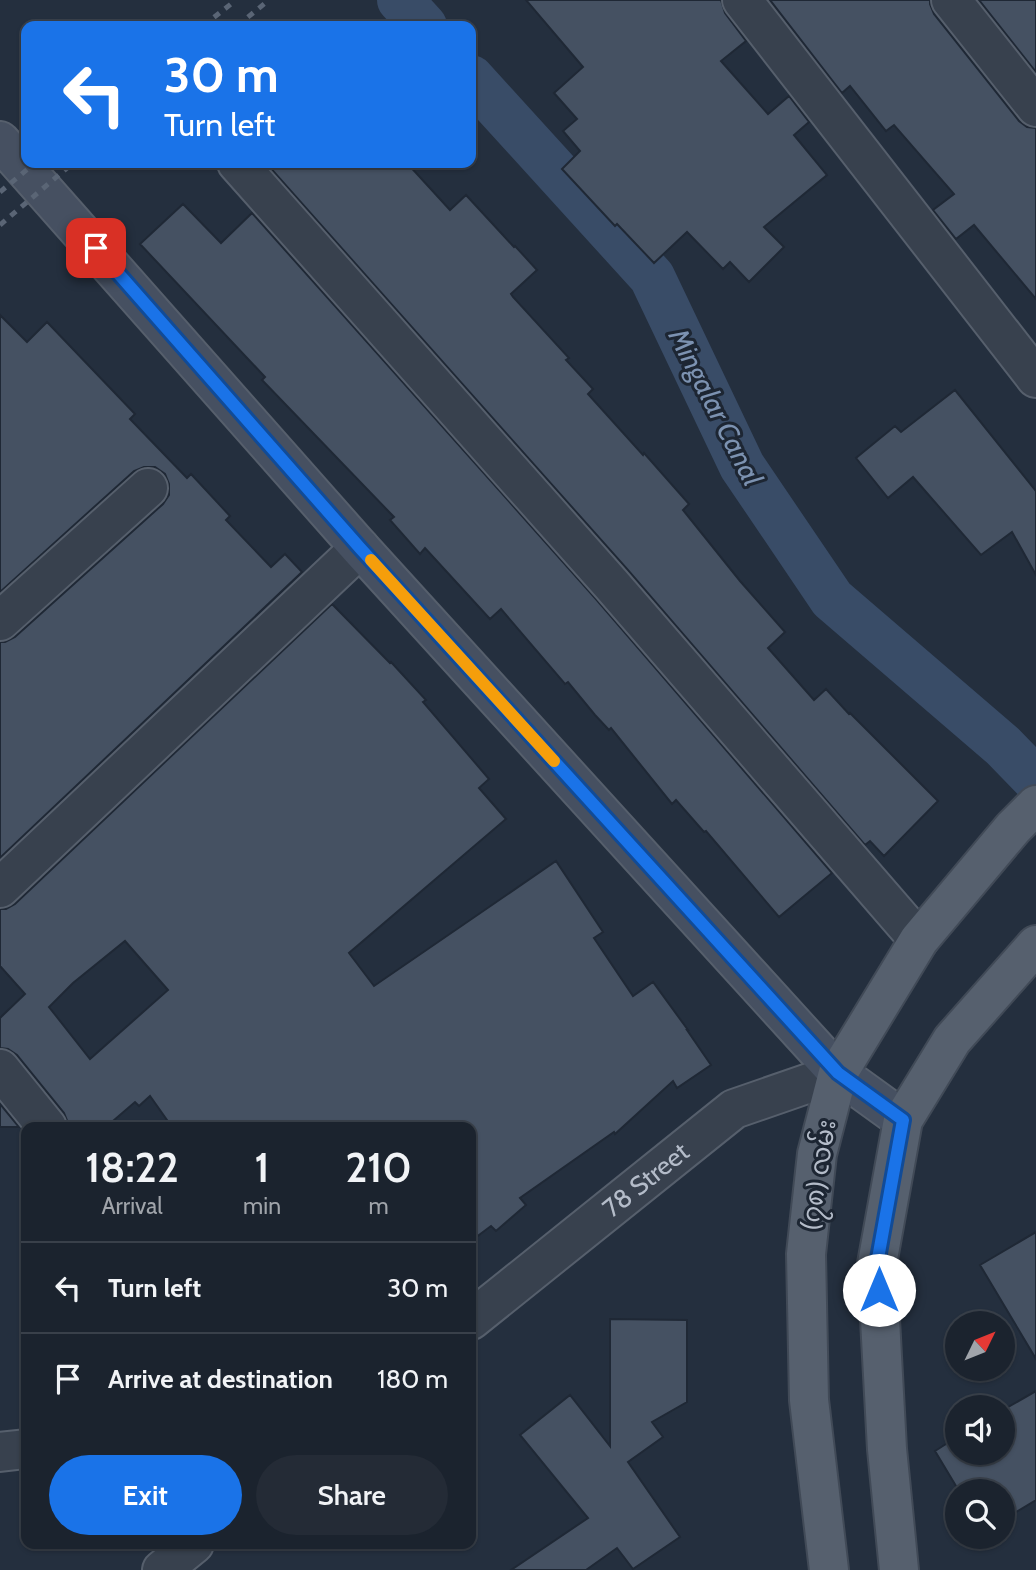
<!DOCTYPE html>
<meta charset="utf-8">
<style>
:root{--surface:#1b232e;--page:#242b36;--text:#f1f3f6;--muted:#a0a4aa;--line:#39404a;--accent:#1a73e8}
body{margin:0;font-family:Cabin,"Noto Sans Myanmar",sans-serif;background:var(--page);color:var(--text);height:100vh;display:flex;flex-direction:column;font-size:26px;white-space:nowrap}
*{box-sizing:border-box;margin:0}
p{font-size:23px;color:var(--muted)}
.icon{flex:none;width:38px;height:38px;fill:none;stroke:currentColor;stroke-width:2;stroke-linecap:round;stroke-linejoin:round}
.map{position:relative;flex:1;overflow:hidden}
.details{position:absolute;left:21px;top:1122px;width:455px;height:427px;display:flex;flex-direction:column;background:var(--surface);border-radius:14px;box-shadow:0 2px 5px #0004,0 0 0 2px var(--line)}
.details>*{flex:none}
.top-card{position:absolute;left:21px;top:21px;width:455px;height:147px;border-radius:14px;box-shadow:0 2px 5px #0004,0 0 0 2px var(--line);background:#1a73e8;color:#fff;overflow:hidden}
.needle{width:46px;rotate:47deg}
.controls{position:absolute;left:945px;top:1311px;display:grid;gap:14px}
.controls a{display:grid;place-items:center;width:70px;height:70px;border-radius:50%;background:var(--surface);box-shadow:0 2px 5px #0004,0 0 0 2px var(--line);font-size:35px}
.pin{position:absolute;display:grid;place-items:center;width:60px;height:60px;color:#fff;margin:-30px;border-radius:14px;box-shadow:0 4px 10px #0006}
.me{position:absolute;width:77px;margin:-38px;rotate:0deg;stroke-linejoin:round;filter:drop-shadow(0 0 5px #0008)}
.turn{display:flex;align-items:center;gap:24px;height:147px;padding:0 28px;font-size:32px}
.turn .icon{width:91px;height:91px;stroke-width:2.5}
.turn b{display:block;font-size:49px;line-height:60px}
.eta{display:flex;justify-content:space-evenly;align-items:center;height:119px;text-align:center}
.eta b{font-size:42px;font-weight:600;line-height:49px}
.cta{display:flex;gap:14px;margin-top:auto;padding:14px 28px}
.cta a{flex:1;height:80px;border-radius:42px;background:var(--accent);color:#fff;font-size:28px;font-weight:600;line-height:80px;text-align:center}
.cta a+a{background:var(--page);color:var(--text)}
ul{padding:0;list-style:none}
li{display:flex;align-items:center;gap:21px;height:91px;padding:0 28px;border-top:2px solid var(--line)}
li div{flex:1}
li b{display:block;font-size:26px}
li em{font-style:normal}
.map>svg:first-child{display:block}
</style>
<div class="map">
<svg width="1036" height="1570" viewBox="0 0 1036 1570">
<rect width="100%" height="100%" fill="#242f3e"/>
<g fill="none" stroke-linecap="round" stroke-linejoin="round">
<!-- canal -->
<path stroke="#394c67" stroke-width="46" d="M400,0l24,26
M471,78l181,199 90,189 90,133 171,147 33,34"/>
</g>
<!-- building -->
<path fill="#455162" stroke="#1f2835" stroke-width="2" fill-rule="evenodd" d="M526,0h195l4,13 21,28 -25,20 47,53 21,-18 20,26 -15,13 33,40 -63,52 20,20 -35,35 -19,-20 -7,7 -36,-37 -33,31 -37,-39 -2,2 -53,-57 18,-18 -17,-20 14,-12 -23,-26 29,-26z
M770,0h160v4l4,10 85,107 8,6 9,1v171l-62,-74 -18,14 -23,-29 21,-16 -60,-69 -8,6 -36,-45 -8,7z
M979,0h57v72z
M266,163h141l43,47 16,-15 48,52 1,-1 22,24 -26,24 2,3 56,61 -3,2 27,29 -5,5 55,61 1,-2 45,51 -6,6 57,71 45,51 -17,16 46,52 12,-11 23,25 1,-1 88,88 -54,55 -14,-15 -5,4 -238,-276z
M183,204l38,39 31,-30 343,385 237,275 -53,44 -73,-86 -2,1 -28,-32 -4,4 -61,-76 -2,2 -14,-15 -27,-33 -3,2 -64,-75 -11,10 -65,-71 -5,6 -30,-34 4,-3 -132,-137 3,-3 -125,-133z
M0,315l27,27 20,-20 88,92 -5,5 57,59 4,-4 39,42 -4,4 45,47 14,-13 17,18 -302,286v-216h5l10,-5 148,-133 6,-9v-11l-4,-10 -10,-7h-11l-10,4 -134,121z
M955,390l81,101v84l-24,-43 -31,23 -68,-78 -25,21 -32,-40 39,-32 6,6z
M332,604l58,59 1,-1 35,38 -3,2 66,77 -10,9 27,31 -157,134 25,33 182,-125 47,71 -9,6 39,58 20,-14 35,48h-1l24,35 -34,23 -4,-7 -58,53 -1,-2 -94,66 6,7 -30,26 -5,-5 -20,15v-114h-299l-22,-31 -11,10 -4,-4 -29,25h-38v-4l-4,-10 -47,-58 -9,-6 -8,-1v-30l25,-24 -25,-28v-57h6l9,-5zM125,941l43,49 -78,69 -41,-52 24,-24z
M0,1104l19,23h-19z
M1036,1232v127l-56,-94z
M610,1319l77,1v82l-35,20 11,15 -35,25 52,75 -47,32 -16,-21 -31,22h-75l77,-52 -68,-83 50,-40 40,51z
M1036,1391v109l-33,20v-29h-44l-24,-40 22,-14v15h46v-42z"/>
<g fill="none" stroke-linecap="round" stroke-linejoin="round">
<defs>
<g id="street">
<path d="M742,0l294,378"/>
<path d="M951,0l85,107"/>
<path d="M237,163l374,421 308,356"/>
<path d="M0,621l148,-133"/>
<path d="M0,888l360,-340"/>
<path d="M0,1069l47,58"/>
<path id="s1" d="M471,1320l263,-211 104,-36"/>
<path d="M0,1452l26,-3"/>
<path d="M162,1570l32,-26"/>
</g>
<path id="secondary" d="M0,141l360,407 478,525 65,47"/>
<path id="primary" d="M829,1570l-20,-170 -3,-146 11,-100 21,-81 81,-133 94,-112 23,-23
M899,1570l-12,-121 -10,-185 26,-144 49,-80 84,-95"/>
</defs>
<!-- street casing -->
<use href="#street" stroke="#565f6c" stroke-width="42"/>
<!-- secondary casing -->
<use href="#secondary" stroke="#565f6c" stroke-width="42"/>
<!-- primary casing -->
<use href="#primary" stroke="#414a57" stroke-width="42"/>
<!-- street -->
<use href="#street" stroke="#38414e" stroke-width="38"/>
<!-- secondary -->
<use href="#secondary" stroke="#465061" stroke-width="38"/>
<!-- primary -->
<use href="#primary" stroke="#56606e" stroke-width="38"/>
<!-- rail -->
<path stroke="#5a6575" stroke-width="5" stroke-dasharray="7 7" stroke-linecap="butt" d="M203,26l33,-26
M237,26l32,-26
M0,192l35,-29
M0,225l73,-62"/>
</g>
<g fill="none" stroke-linecap="round" stroke-linejoin="round">
<defs>
<path id="route" d="M96,248l264,300 478,525 65,47 -26,144 2,26"/>
</defs>
<!-- route casing -->
<use href="#route" stroke="#114b97" stroke-width="18"/>
<!-- route -->
<use href="#route" stroke="#1a73e8" stroke-width="12"/>
<!-- slow -->
<path stroke="#f59e0b" stroke-width="12" d="M371,560l183,201"/>
</g>
<g text-anchor="middle" stroke-width="6" stroke-linejoin="round" paint-order="stroke">
<!-- street labels -->
<g font-size="26" fill="#b4bcc9" stroke="#1d2633">
<text transform="translate(818 1175) rotate(-81)" y="9">(၇၈) လမ်း</text>
<text dy="9" stroke="none"><textPath href="#s1" startOffset="224">78 Street</textPath></text>
</g>
<!-- water labels -->
<g font-size="28" font-style="italic" fill="#7c92b1" stroke="#1d2633">
<text transform="translate(716 407) rotate(63)" y="10">Mingalar Canal</text>
</g>
</g>
</svg>
<div class="controls">
<a><svg class="needle" viewBox="-14 -14 28 28"><path d="M0-13l5 13h-10z" fill="#e53935"/><path d="M0 13l5-13h-10z" fill="#a0a4aa"/></svg></a>
<a><svg class="icon" aria-label="sound" viewBox="0 0 24 24"><path d="M4 9h4l5-4v14l-5-4H4zM17 9q2 3 0 6"/></svg></a>
<a><svg class="icon" aria-label="search" viewBox="0 0 24 24"><circle cx="10" cy="10" r="6"/><path d="M15 15l6 6"/></svg></a>
</div>
<div class="pin" style="left:96px;top:248px;background:#d93025"><svg class="icon" aria-label="arrive" viewBox="0 0 24 24"><path d="M6 21V4h12l-3 4 3 4H6"/></svg></div>
<svg class="me" style="left:879px;top:1290px" viewBox="-20 -20 40 40"><circle r="19" fill="#fff"/><path d="M0-13L10 11 0 6-10 11z" fill="#1a73e8"/></svg>
<div class="top-card">
<div class="turn"><svg class="icon" aria-label="left" viewBox="0 0 24 24"><path d="M17 20v-9H6M10 6l-5 5 5 5"/></svg><div><b>30 m</b>Turn left</div></div>
</div>
<section class="details">
<div class="eta">
<div><b>18:22</b><p>Arrival</p></div>
<div><b>1</b><p>min</p></div>
<div><b>210</b><p>m</p></div>
</div>
<ul>
<li><svg class="icon" aria-label="left" viewBox="0 0 24 24"><path d="M17 20v-9H6M10 6l-5 5 5 5"/></svg><div><b>Turn left</b></div><em>30 m</em></li>
<li><svg class="icon" aria-label="arrive" viewBox="0 0 24 24"><path d="M6 21V4h12l-3 4 3 4H6"/></svg><div><b>Arrive at destination</b></div><em>180 m</em></li>
</ul>
<div class="cta"><a>Exit</a><a>Share</a></div>
</section>
</div>
